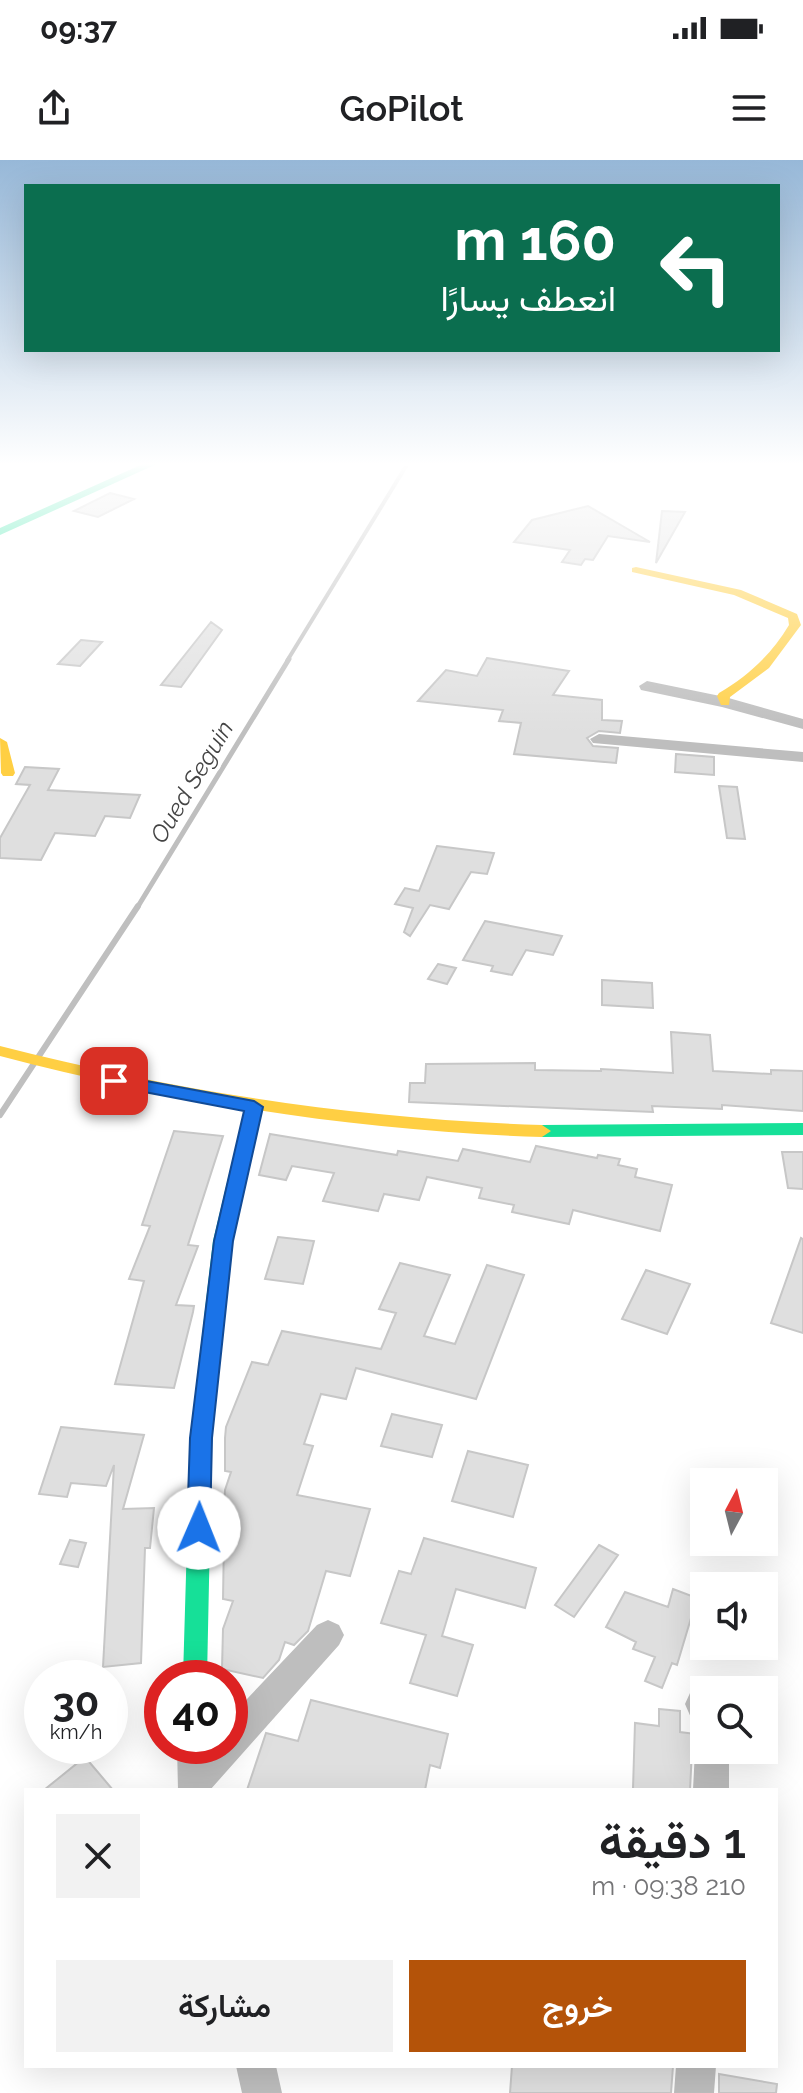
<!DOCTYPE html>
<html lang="ar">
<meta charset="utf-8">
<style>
:root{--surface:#fff;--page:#f2f2f2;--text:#202124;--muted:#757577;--accent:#b45309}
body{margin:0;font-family:Raleway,Vazirmatn,sans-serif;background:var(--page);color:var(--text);direction:rtl;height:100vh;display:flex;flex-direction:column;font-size:30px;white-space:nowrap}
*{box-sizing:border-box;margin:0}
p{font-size:26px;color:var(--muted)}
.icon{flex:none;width:44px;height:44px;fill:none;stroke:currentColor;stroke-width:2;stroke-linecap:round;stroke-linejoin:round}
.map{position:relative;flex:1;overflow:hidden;direction:ltr}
.drawer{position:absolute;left:24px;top:1628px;width:754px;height:280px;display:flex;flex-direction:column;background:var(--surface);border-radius:0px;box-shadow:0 8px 32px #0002;direction:rtl}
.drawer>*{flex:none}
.banner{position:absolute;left:24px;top:24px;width:756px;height:168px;border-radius:0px;box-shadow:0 8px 32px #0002;direction:rtl;background:#0b6e4f;color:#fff;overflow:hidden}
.needle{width:52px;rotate:7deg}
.tools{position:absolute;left:690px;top:1308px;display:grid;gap:16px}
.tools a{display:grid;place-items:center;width:88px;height:88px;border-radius:0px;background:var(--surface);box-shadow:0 8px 32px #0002;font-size:40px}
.speed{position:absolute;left:24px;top:1500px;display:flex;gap:16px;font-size:40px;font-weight:700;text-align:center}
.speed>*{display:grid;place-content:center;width:104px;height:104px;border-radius:50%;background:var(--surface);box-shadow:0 8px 32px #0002;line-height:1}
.speed small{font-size:20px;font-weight:400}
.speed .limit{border:12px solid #d22;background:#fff;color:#111}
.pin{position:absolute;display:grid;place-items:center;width:68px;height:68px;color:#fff;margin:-34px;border-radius:16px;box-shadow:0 4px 12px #0006}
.me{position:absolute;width:88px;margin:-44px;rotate:1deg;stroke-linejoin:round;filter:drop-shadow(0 0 6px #0008)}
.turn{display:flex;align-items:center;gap:28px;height:168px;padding:0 32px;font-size:36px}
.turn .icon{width:104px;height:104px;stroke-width:2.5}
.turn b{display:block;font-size:56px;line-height:68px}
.round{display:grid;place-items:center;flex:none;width:84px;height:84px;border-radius:0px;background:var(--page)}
.head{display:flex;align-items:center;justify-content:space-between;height:136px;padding:0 32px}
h1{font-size:48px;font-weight:600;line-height:60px}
.action{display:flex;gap:16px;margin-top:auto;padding:16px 32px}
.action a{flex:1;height:92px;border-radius:0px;background:var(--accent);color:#fff;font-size:32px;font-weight:600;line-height:92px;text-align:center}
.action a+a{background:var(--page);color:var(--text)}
.status{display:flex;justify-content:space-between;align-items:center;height:56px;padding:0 40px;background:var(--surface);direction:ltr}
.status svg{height:22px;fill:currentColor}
header{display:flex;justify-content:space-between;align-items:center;height:104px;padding:0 32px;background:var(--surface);font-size:36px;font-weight:600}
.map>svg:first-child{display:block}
</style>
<div class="status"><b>09:37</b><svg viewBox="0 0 49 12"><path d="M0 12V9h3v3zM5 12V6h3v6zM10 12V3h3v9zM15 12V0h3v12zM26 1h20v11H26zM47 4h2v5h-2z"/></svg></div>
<header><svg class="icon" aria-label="menu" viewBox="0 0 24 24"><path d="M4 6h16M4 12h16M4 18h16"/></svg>GoPilot<svg class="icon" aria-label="share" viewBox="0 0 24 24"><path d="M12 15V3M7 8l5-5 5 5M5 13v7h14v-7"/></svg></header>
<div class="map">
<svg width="803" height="1933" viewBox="0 0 803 1933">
<rect width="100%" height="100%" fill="#fff"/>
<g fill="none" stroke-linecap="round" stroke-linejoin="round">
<!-- stream-far2 -->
<path stroke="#bfbfbf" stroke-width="4" d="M287,501l121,-198"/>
<!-- stream-far1 -->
<path stroke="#bfbfbf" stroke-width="5" d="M137,748l152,-249"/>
<!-- stream -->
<path stroke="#bfbfbf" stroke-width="6" d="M0,955l138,-209"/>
</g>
<!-- building -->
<path fill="#dfdfdf" stroke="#c7c7c7" stroke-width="2" d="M110,333l24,6 -36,18 -24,-6z
M588,346l62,36 -42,-6 -15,24 -8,-1 -4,6 -19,-3 8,-12 -56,-8 18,-22z
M662,351l23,1 -29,51z
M211,462l11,8 -41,57 -20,-2z
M81,480l21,2 -22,24 -22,-2z
M487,498l82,13 -16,24 49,5v20l20,1 -2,12 -21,-2 -12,7 6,8 25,2 -2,15 -102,-9 7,-31 -22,-2 4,-11 -85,-9 28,-31 31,6z
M676,594l38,3v18l-39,-3z
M25,607l34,2 -11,21 92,5 -10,23 -25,-2 -10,20 -40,-3 -14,27 -41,-2v-20l30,-53 -14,-1z
M719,626l18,1 8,52 -18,-1z
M437,686l57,7 -7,21 -16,-2 -22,37 -19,-4 -20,31 -6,-4 9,-24 -18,-4 10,-16 14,3z
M485,761l77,15 -9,19 -27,-5 -14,25 -21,-4 2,-5 -30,-6z
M438,804l18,4 -9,16 -19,-5z
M602,820l50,3 1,25 -51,-3z
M671,872l39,3 3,36 58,3v-4l32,1v40l-81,-6v4l-70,-3 1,6 -244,-10 1,-19h15l1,-19 109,-1v7l66,1v-2l72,4z
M174,971l49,5 -35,109 10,1 -22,59 18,1 -1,6 -19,76 -59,-4 29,-103 -15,-2 21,-53 -8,-1z
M270,974l127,21 1,-4 60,10 5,-12 67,13 6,-16 61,12 1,-3 22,4 -2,6 19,4 -2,8 37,8 -12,46 -87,-21 -4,14 -57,-12 2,-7 -35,-7 3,-10 -55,-11 -8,23 -35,-6 -6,17 -55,-10 11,-28 -42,-7 -6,14 -27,-5z
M782,992h21v37l-15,-1z
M278,1077l36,4 -11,43 -38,-5z
M801,1078l2,1v94l-32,-10z
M400,1103l50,12 -26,61 31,8 32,-79 37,10 -48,124 -120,-31 -10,31 -25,-5 -17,50 9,2 -16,49 73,14 -20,67 -24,-5 -18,60 -14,14 -9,-3 -6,18 -16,18 -41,-9 1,-40 10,-28 -10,-2 1,-61 10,-29 -10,-2 1,-17 6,-18 -6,-1v-33l1,-11 26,-65 16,3 14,-34 99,18 15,-36 -17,-4z
M646,1110l44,14 -23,50 -45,-15z
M392,1254l50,11 -10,32 -51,-11z
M61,1267l83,8 -21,74 31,-1 -4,40h-5l-4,115 -38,4 11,-202 -8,21 -35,-3 -4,14 -28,-3z
M468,1291l60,14 -15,52 -61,-16z
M424,1378l112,30 -11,40 -69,-19 -14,47 31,9 -16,51 -47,-13 16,-48 -45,-12 18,-52 12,3z
M70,1380l16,3 -8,24 -18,-3z
M599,1385l19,10 -44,62 -19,-12z
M673,1429l24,9 -20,67 -5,-2 -10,25 -17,-7 10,-24 -22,-8 3,-7 -30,-15 19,-35 43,15z
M311,1540l137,34 -8,34 -10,-3 -5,25h-178l19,-57 32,8z
M659,1549l21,2v21l16,2 -4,16 -2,40 -57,-1 2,-66 24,3z
M85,1597l28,33h-69z
M512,1906h161l-2,27h-161z
M719,1914l58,10 -1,9h-57z"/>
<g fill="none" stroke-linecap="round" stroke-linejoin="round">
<!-- street -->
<path fill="#bebebe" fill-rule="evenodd" d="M647,521l78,16 78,22v10l-81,-22 -81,-17 -2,-4z
M599,574l204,18v10l-210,-19 -3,-4z
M328,1460l11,5 5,10 -5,10 -129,145h-32l-1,-44h53v-29l87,-92z
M702,1528l5,2h-3v35l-12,-5 -7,-16 5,-11z
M704,1577v13h25v40h-36l2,-40 5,-12z
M236,1906h40l6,27h-40z
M676,1906h40l-2,27h-40z"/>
<!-- fast -->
<path fill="#16e098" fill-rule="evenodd" d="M145,303h14l-159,72v-7z
M254,941l9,6 -30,134 -21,197 -5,240h-24l7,-240 23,-197 32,-134z
M803,963v12l-261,2 -9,-6 9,-6z"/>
<!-- slow -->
<path fill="#ffcf43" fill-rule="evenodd" d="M636,407l105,23 56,24 4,11 -32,43 -39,29 -1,8h-8l-4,-9 2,-3c29,-17 52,-38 70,-68l-1,-7 -54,-23 -102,-23v-4z
M0,578l7,4 8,31 -2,3h-10l-2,-3z
M0,886c179,46 357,73 542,79l9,6 -9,6c-185,-6 -363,-34 -542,-81z"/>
</g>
<!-- sky -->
<linearGradient id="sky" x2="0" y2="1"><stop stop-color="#97b8d8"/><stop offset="0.53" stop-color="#fff"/><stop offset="1" stop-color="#fff" stop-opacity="0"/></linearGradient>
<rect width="803" height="574" fill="url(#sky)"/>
<!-- route -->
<path fill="#1a73e8" stroke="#114b97" stroke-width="2" d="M114,915l140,26 9,6 -30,134 -21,197 -2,90 -3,7 -8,3 -9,-3 -3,-7 3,-90 24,-197 30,-130 -136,-26 -3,-4z"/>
<g text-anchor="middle" stroke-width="7" stroke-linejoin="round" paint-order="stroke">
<!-- far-water labels -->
<g font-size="24" font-style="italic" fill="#444" stroke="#fff">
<text transform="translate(192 622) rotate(-59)" y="8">Oued Seguin</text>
</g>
</g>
</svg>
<div class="tools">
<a><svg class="needle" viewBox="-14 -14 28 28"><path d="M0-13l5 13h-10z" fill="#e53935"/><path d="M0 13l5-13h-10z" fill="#757577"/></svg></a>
<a><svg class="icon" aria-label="sound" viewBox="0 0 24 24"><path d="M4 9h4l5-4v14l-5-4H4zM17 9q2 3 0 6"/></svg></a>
<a><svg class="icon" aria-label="search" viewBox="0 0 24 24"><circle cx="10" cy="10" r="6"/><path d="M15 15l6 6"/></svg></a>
</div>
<div class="speed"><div>30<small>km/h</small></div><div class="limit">40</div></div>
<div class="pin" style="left:114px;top:921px;background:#d93025"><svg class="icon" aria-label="arrive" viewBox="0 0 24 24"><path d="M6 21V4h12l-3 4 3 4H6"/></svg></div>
<svg class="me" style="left:199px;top:1368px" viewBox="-20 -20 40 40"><circle r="19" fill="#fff"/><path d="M0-13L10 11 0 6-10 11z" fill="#1a73e8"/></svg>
<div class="banner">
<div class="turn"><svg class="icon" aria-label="left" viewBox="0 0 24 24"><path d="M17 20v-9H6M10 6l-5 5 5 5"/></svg><div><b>160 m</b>انعطف يسارًا</div></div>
</div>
<section class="drawer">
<div class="head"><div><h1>1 دقيقة</h1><p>210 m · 09:38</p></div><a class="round"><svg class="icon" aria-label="close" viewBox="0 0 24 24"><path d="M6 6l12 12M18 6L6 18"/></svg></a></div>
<div class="action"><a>خروج</a><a>مشاركة</a></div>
</section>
</div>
